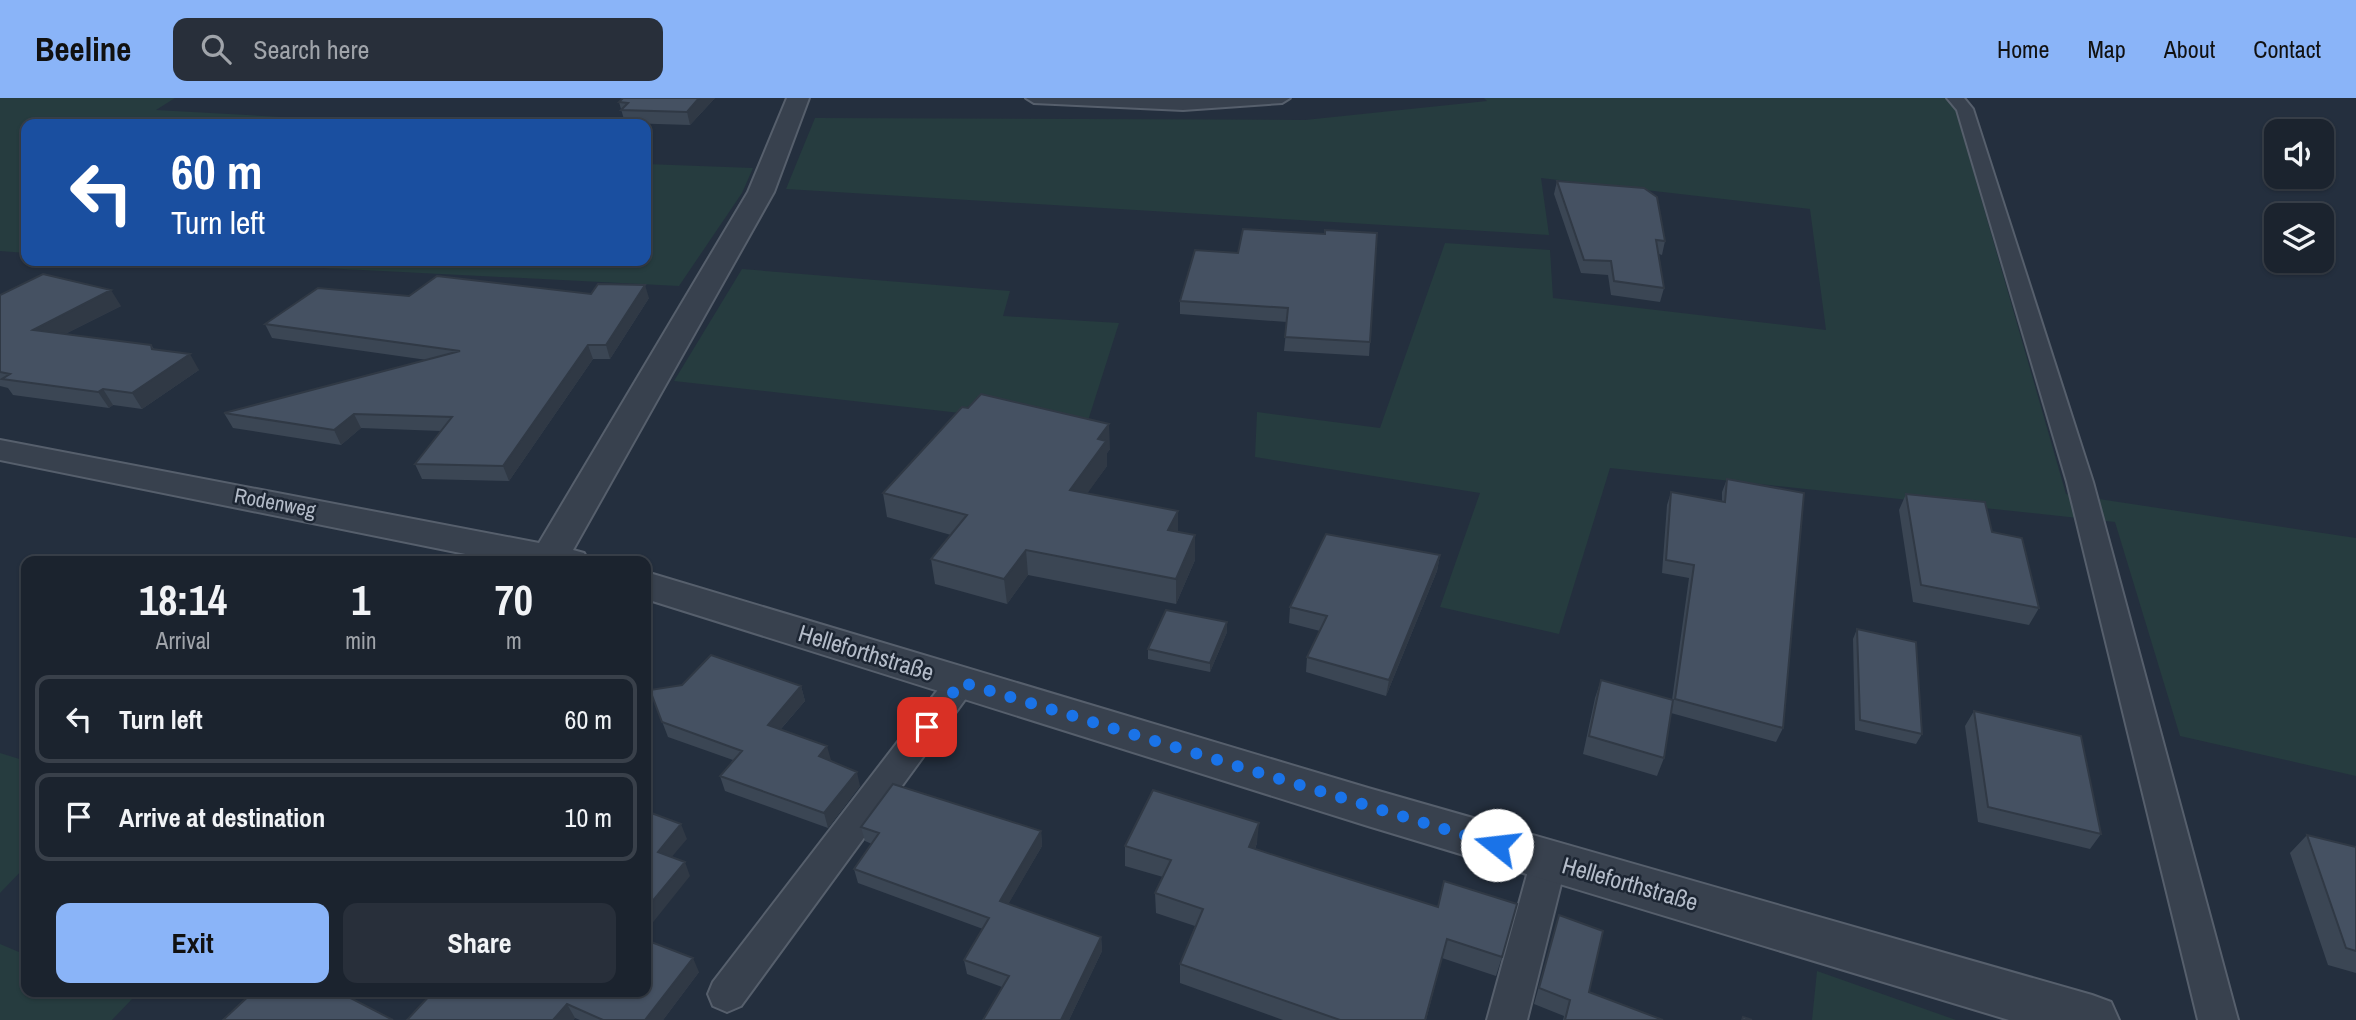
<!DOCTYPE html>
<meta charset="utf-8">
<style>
:root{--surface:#1b232e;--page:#282f3a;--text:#f1f3f6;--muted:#a0a4aa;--line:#39404a;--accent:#8ab4f8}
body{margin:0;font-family:"Archivo Narrow",sans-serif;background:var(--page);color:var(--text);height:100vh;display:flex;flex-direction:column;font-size:26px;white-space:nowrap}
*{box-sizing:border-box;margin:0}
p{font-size:23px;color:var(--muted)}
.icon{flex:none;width:38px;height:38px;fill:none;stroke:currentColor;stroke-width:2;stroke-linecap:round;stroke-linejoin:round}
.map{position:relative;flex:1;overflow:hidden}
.panel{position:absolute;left:21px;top:458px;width:630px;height:441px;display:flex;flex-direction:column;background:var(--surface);border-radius:14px;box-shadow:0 2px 5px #0004,0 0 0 2px var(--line)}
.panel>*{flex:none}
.hud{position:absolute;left:21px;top:21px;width:630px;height:147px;border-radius:14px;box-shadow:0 2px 5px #0004,0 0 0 2px var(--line);background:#1a4fa0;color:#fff;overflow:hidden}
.buttons{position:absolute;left:2264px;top:21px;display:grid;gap:14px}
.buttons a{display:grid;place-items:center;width:70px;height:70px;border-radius:14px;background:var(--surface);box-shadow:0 2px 5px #0004,0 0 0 2px var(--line);font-size:35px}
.pin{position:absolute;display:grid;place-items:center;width:60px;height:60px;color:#fff;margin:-30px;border-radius:14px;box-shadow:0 4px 10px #0006}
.me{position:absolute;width:77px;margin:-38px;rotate:286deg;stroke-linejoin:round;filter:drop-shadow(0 0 5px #0008)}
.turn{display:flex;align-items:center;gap:24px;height:147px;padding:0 35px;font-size:32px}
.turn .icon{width:91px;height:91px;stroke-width:2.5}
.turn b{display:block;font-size:49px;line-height:60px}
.eta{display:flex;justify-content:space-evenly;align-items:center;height:119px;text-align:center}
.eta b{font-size:42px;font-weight:800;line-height:49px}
.cta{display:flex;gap:14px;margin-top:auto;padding:14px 35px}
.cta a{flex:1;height:80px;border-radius:14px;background:var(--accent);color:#111;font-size:28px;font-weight:800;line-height:80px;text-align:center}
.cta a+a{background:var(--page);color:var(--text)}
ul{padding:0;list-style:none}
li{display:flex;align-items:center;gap:21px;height:88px;margin:0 14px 10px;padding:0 21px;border:4px solid var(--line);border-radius:14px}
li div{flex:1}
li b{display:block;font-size:26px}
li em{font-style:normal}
header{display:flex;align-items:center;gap:42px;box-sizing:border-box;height:98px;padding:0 35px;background:var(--accent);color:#111}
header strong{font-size:33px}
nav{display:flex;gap:38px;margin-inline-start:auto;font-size:24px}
.search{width:490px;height:63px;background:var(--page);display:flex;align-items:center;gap:18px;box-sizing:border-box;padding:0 24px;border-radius:14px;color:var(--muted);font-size:26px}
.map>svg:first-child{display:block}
</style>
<header>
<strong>Beeline</strong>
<div class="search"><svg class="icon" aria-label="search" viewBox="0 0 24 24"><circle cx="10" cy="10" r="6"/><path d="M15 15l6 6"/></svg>Search here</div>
<nav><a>Home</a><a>Map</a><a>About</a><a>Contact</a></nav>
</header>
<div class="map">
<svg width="2356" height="922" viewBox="0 0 2356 922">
<rect width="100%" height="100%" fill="#242f3e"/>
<!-- green -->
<path fill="#263c3f" d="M0,0h175l-19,12 251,14h-381v129l-26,-2z
M1484,0h461l10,10 111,386 290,44v238l-176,-40 -65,-214 -505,-54 -51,166 -119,-27 40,-114 -225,-36 2,-45 123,16 65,-185 105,7 3,48 273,32 -16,-121 -269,-31 8,57 -763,-46 29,-71 490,2 182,-19z
M646,66l107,4 -11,25 -63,93 -495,-25h462z
M742,171l268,22 -7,25 116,7 -33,104 -412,-46z
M0,655l26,8v105l-26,27z
M0,846l26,11v37h89l17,7 -20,21h-112z
M1817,873l139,49h-144z"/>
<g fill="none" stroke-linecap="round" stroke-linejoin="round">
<defs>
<path id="lane" d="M1026,0h264l-8,5 -99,7 -149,-7z
M1947,0h17l9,11 120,373 145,538h-40l-131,-538 -110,-372z
M961,573l11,3 5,8 -5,8 -231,316 -14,6 -14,-6 -5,-12 5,-12 237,-308z
M1549,747l13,5 5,10 -40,160h-40l44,-160 5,-10z"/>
<path id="street" d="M787,0h22l-35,94 -201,358 11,3 5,9h-84l-505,-102v-20l539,103 209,-351z
M646,474l722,216 724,207 19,7 8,18h-110l-641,-194 -722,-227z"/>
</defs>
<!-- lane casing -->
<use href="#lane" stroke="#565f6c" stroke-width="4"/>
<!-- street casing -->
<use href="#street" stroke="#565f6c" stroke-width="4"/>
<!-- lane -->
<use href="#lane" fill="#38414e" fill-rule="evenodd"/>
<!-- street -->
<use href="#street" fill="#38414e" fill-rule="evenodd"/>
</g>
<!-- wall -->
<path fill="#3b4654" d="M623,0h92l-25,27 -65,-2 -6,-21z
M1557,83l108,60 -3,14 -3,-1 5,34 -4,14 -49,-7 -3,-20 -27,-2 -27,-79z
M1195,152l175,92 -1,14 -85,-5 3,-29 -107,-8v-13z
M591,196l58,4 -39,61h-17l-84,122 -87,-2 -7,-15 26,-33 -80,-3 -20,17 -108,-17 -9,-15 203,-53 -155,-22 -7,-14 144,-28z
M0,197l121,11 -56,28 86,11 3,4 45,21 -57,39 -29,-4 -4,3 -96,-13 -5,-7 -8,-2z
M1110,351l-3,4v13l-20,27 91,39 17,28 -19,44 -148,-29 -21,29 -72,-20 -4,-25 20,-24 -64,-18 -4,-24z
M1727,381l56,249 -7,14 -105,-29 -7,45 -7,18 -74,-22 12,-56 6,-18 71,20 17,-122 -27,-5 5,-68 4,-13 51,9v-9z
M1906,396l86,38 47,76 -10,17 -116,-23 -14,-92z
M1440,457l-3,16 -51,125 -80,-24 1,-15 13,-26 -31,-8 1,-16z
M1857,531l65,105 -6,10 -61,-14 -2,-91z
M1227,534l-17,40 -62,-13v-10z
M801,588l4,15 -24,28 50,31 29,26 -32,42 -103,-37 -5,-15 13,-16 -65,-23 -18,-47z
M1974,613l127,123 -11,15 -112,-27 -13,-96z
M861,729l180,4 1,15 -34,58 93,33 1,14 -33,69h-86l19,-33 -35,-13 -3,-14 19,-31 -125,-46 -4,-14 18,-25 -7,-3z
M2307,737l49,12v126l-28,-8 -38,-112z
M1257,745l-2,6 247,108 -6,19 -54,-18 -16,62h-143l-103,-37v-19l15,-38 -39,-13 -1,-20 8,-16 -38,-11v-20z
M1559,817l30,77 74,28h-100l1,-4 -30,-12z
M699,874l-36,48h-83l-5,-2 -2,2h-166z"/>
<!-- shaded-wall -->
<path fill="#303945" d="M699,0h16l-25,27 -3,-13z
M645,187l4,13 -39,61 -4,-14z
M111,192l10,16 -78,39 -10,-15z
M588,247l5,14 -84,122 -6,-15z
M190,256l9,16 -57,39 -10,-16z
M103,291l10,16 -4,3 -11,-16z
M354,316l7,14 -20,17 -7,-15z
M1109,326l1,25 -3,4v13l-35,49 -2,-25 28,-51z
M1178,413v24l-10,-5z
M1195,437v25l-19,44v-25z
M1026,452l2,25 -21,29 -3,-25z
M1440,457l-3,16 -51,125 3,-16z
M1227,524v10l-17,40v-9z
M801,588l4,15 -33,38 -4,-14z
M827,648l4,14 -8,11 -4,-15z
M857,674l3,14 -32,42 -4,-15z
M1259,725l-2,20 -9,24 1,-20z
M681,726l6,15 -23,27 -6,-14z
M1041,733l1,15 -40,69 -2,-14z
M685,764l5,14 -44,55v-22z
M1101,839l1,14 -33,69h-8z
M693,860l6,14 -36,48h-18z
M567,906l8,14 -2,2h-20z"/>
<!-- building -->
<path fill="#455162" stroke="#303945" stroke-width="2" d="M623,0h76l-12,14 -66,-2 7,-7 -9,-1z
M1557,83l87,7 13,9 8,44 -9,-1 8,48 -50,-7 -3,-20 -27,-1z
M1243,131l82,5v-4l52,3 -7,109 -85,-5 3,-29 -108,-7 15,-51 43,3z
M43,176l68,16 -78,40 118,15 1,4 38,5 -58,39 -29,-4 -5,3 -96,-13 8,-5 -10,-2v-77z
M437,178l154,18 7,-10 47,1 -39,60h-18l-85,121 -88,-2 37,-47 -98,-3 -20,16 -110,-17 236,-62 -195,-27 53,-36 91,8z
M981,296l128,30 -11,15 8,2 -36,49 108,21 -10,19 27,5 -19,44 -150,-29 -22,29 -73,-20 36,-44 -84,-22 79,-86 6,1z
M1727,381l77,14 -21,235 -108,-29 19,-134 -28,-5 5,-68 54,10z
M1906,396l79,8 7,30 30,6 17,70 -118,-23z
M1326,436l114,21 -51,125 -82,-23 20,-41 -37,-9z
M196,460l20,4h-25z
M1166,512l61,12 -17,41 -62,-14z
M1857,531l59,13 6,92 -62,-14z
M711,557l90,31 -33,39 59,21 -8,10 38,16 -33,41 -104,-37 22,-25 -80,-29 -12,-32 32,-5z
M1601,582l72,20 -9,58 -75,-22z
M1974,613l107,25 20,98 -113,-27z
M893,686l148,47 -41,70 101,36 -40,83h-78l26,-44 -45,-16 25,-42 -135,-49 25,-36 -18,-6z
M1153,692l106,33 -10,24 65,21 124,39 6,-26 73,23 -15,53 -55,-18 -22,81h-85l-160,-56 23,-55 -48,-16 16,-33 -46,-14z
M646,713l35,13 -23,28 27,10 -39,47z
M2307,737l49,12v104l-10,-3z
M1559,817l44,16 -14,61 74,28h-98l5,-20 -31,-12z
M646,842l47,18 -48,62h-42l-36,-16 -14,16h-146l26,-28h213z
M253,894h86l54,28h-170z
M1743,919l9,3h-10z"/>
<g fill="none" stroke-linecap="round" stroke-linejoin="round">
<!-- route -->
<path stroke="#1a73e8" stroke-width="12" stroke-dasharray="0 21.6" d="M927,629l34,-45 536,163"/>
</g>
<g text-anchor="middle" stroke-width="5" stroke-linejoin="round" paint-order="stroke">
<!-- street labels -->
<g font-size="21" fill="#b4bcc9" stroke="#1d2633">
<text transform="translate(275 405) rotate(11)" y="7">Rodenweg</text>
</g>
<!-- near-street labels -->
<g font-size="24" fill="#b4bcc9" stroke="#1d2633">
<text transform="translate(866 555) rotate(17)" y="8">Helleforthstraße</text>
<text transform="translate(1630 786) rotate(16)" y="8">Helleforthstraße</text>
</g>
</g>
</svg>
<div class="buttons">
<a><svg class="icon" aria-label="sound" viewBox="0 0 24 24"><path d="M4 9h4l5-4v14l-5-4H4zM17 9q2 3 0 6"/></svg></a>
<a><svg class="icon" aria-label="layers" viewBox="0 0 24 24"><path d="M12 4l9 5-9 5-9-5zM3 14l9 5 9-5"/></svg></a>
</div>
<div class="pin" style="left:927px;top:629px;background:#d93025"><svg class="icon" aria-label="arrive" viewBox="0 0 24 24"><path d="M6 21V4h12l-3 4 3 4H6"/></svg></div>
<svg class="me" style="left:1497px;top:747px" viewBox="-20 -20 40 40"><circle r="19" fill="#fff"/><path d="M0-13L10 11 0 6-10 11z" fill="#1a73e8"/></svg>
<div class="hud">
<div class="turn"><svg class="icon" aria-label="left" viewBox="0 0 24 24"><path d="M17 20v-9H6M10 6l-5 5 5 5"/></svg><div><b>60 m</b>Turn left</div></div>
</div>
<section class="panel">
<div class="eta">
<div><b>18:14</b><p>Arrival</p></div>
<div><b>1</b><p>min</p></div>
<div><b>70</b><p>m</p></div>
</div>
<ul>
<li><svg class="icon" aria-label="left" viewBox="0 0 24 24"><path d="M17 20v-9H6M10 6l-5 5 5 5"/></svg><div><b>Turn left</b></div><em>60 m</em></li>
<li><svg class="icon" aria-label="arrive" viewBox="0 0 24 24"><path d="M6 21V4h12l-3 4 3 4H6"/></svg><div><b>Arrive at destination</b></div><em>10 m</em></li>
</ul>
<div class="cta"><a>Exit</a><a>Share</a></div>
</section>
</div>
